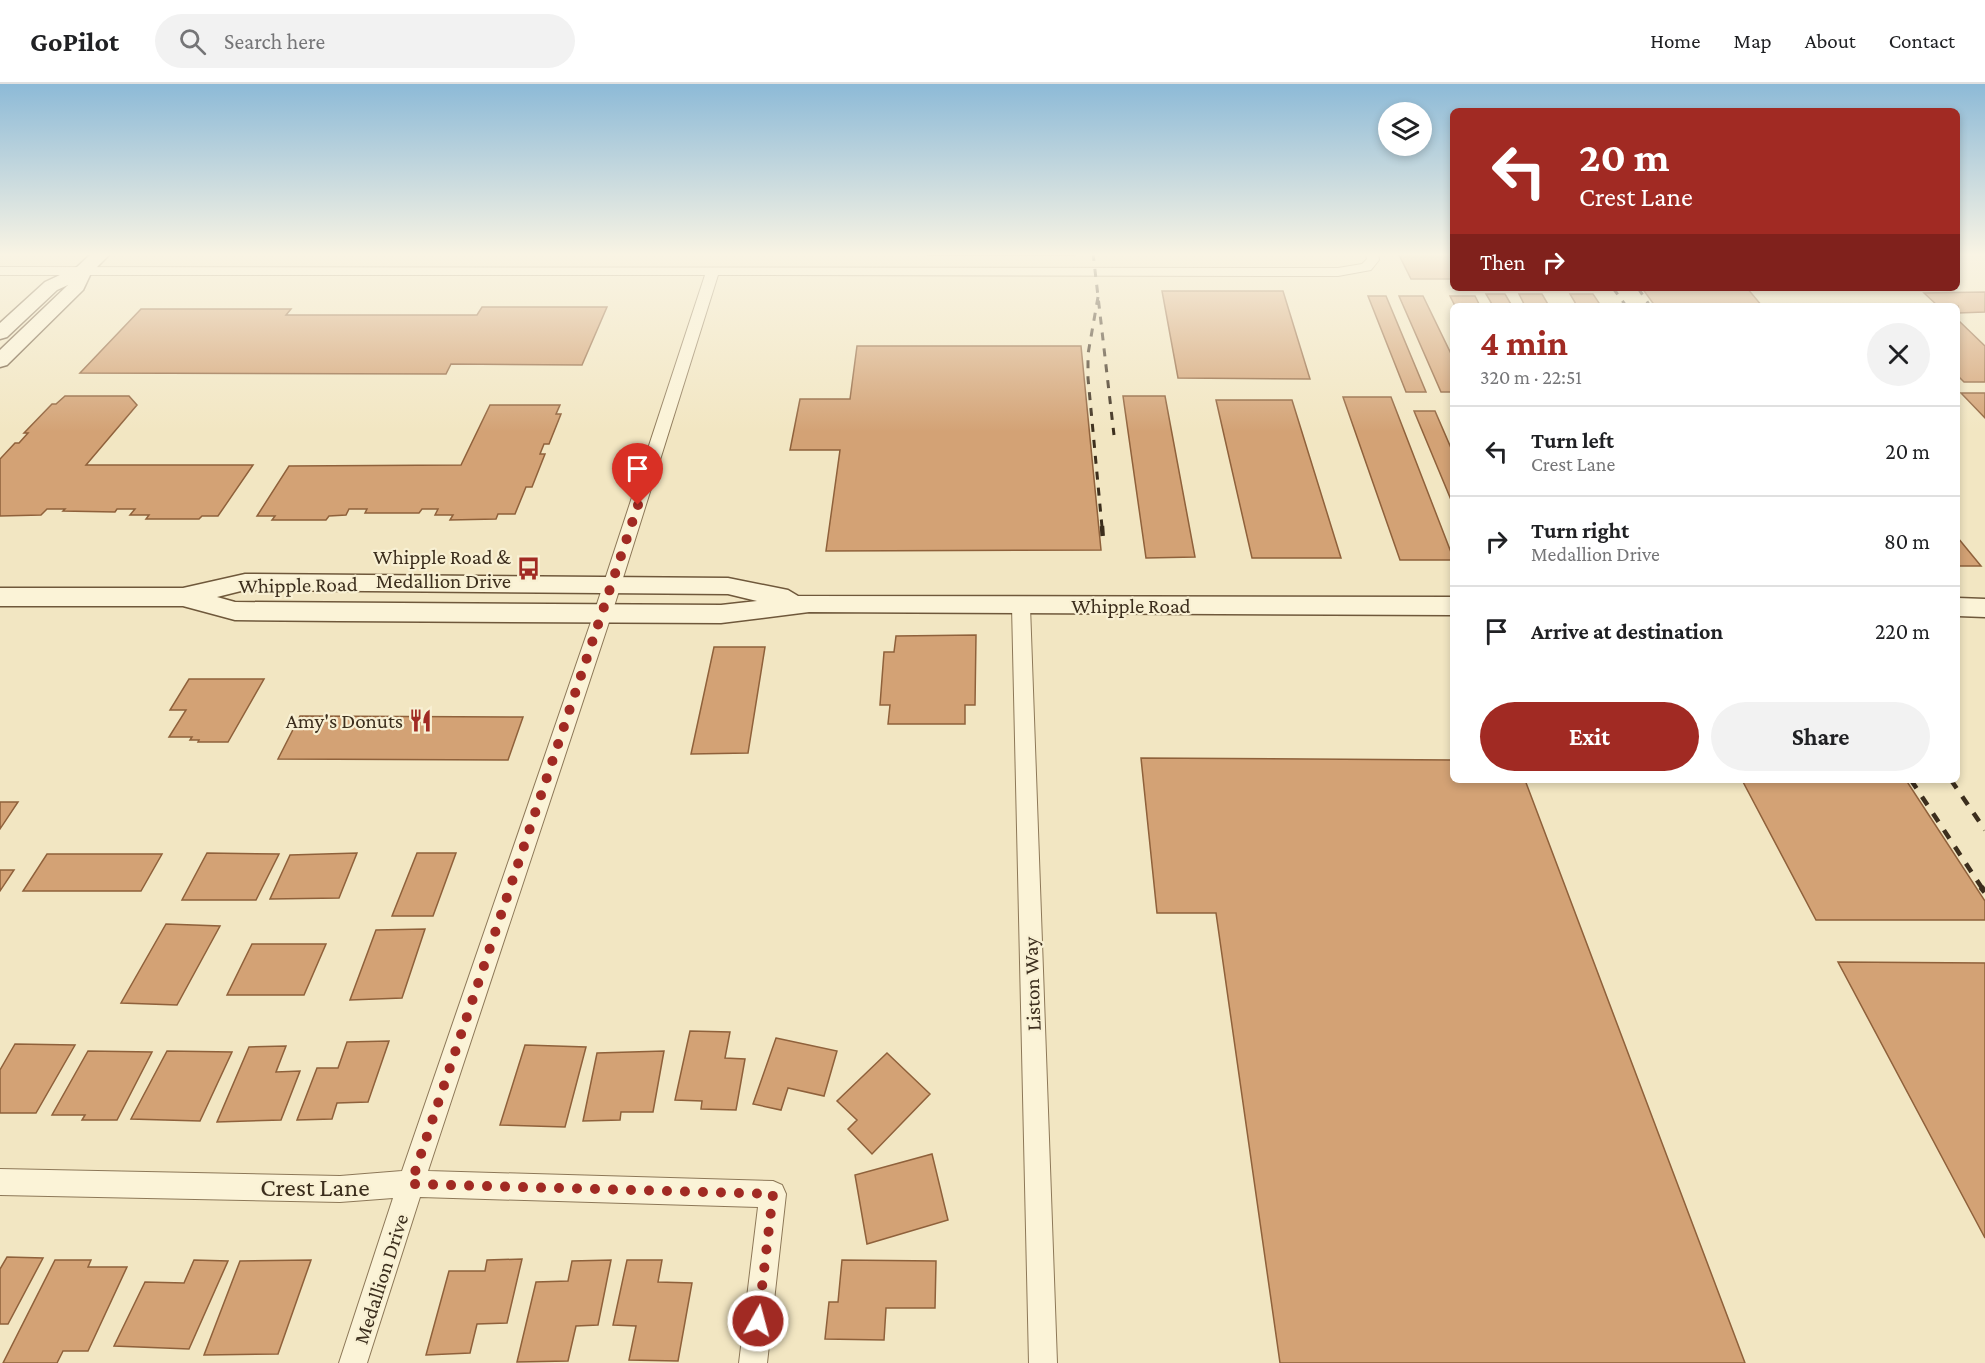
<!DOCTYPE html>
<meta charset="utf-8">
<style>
:root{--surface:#fff;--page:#f2f2f2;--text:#202124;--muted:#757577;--line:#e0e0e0;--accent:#a12a23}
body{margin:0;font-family:"Crimson Pro",serif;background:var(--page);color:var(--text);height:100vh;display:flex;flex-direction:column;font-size:22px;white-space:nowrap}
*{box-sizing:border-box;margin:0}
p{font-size:20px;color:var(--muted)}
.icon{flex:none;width:33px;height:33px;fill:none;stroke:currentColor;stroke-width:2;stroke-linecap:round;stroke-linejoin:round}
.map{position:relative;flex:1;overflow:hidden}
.panel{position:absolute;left:1450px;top:219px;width:510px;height:480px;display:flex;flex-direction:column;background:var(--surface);border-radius:9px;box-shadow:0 3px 9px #0003}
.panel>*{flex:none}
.top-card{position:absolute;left:1450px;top:24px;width:510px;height:183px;border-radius:9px;box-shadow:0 3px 9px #0003;background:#a12a23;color:#fff;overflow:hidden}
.buttons{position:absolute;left:1378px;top:18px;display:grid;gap:12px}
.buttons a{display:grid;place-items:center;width:54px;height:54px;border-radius:50%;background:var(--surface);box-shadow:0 3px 9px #0003;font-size:30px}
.pin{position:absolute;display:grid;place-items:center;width:51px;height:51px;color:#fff;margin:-62px -26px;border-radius:50% 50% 50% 0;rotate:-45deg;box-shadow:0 0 6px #0007}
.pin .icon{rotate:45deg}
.me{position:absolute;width:66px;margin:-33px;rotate:7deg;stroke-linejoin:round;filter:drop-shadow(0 0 4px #0008)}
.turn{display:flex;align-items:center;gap:21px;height:126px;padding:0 30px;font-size:27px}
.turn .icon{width:78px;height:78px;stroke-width:2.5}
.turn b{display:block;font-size:42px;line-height:51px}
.then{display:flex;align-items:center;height:57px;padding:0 30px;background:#0003;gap:12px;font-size:22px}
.round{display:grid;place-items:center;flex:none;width:63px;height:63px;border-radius:32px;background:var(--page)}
.headline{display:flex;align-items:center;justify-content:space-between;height:102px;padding:0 30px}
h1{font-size:36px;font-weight:700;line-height:45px;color:var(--accent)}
.cta{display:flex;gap:12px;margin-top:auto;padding:12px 30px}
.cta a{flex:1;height:69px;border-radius:36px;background:var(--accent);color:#fff;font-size:24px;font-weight:700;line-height:69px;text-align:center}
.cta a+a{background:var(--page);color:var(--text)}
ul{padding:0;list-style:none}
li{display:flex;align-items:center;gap:18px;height:90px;padding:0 30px;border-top:2px solid var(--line)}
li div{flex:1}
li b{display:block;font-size:22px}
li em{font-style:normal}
header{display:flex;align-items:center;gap:36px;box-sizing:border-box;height:84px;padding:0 30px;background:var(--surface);border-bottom:2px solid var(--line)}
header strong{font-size:28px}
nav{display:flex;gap:33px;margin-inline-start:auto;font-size:21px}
.search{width:420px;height:54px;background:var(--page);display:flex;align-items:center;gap:15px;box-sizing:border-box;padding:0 21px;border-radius:33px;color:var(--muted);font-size:22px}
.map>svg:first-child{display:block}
</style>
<header>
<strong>GoPilot</strong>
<div class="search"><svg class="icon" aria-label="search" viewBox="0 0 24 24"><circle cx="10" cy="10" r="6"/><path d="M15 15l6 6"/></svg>Search here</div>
<nav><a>Home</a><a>Map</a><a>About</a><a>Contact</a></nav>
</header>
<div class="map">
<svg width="1985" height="1279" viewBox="0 0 1985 1279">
<rect width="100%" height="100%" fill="#f2e6c2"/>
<!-- building -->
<path fill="#d3a275" stroke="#8f613b" stroke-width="1.5" d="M928,169h147v2h-147z
M1398,169h56v26h-43z
M1642,204h105l15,18h-107z
M1162,207h121l27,88 -132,-1z
M1985,208v20l-27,1v-7h-20l-14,-13z
M1486,210h19l7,12h-19z
M1519,210h23l7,12h-24z
M1570,210h23l8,12h-24z
M1368,212h18l40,96h-20z
M1399,212h24l31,64v32h-13z
M1450,212h25l5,10h-25z
M482,223h125l-25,58 -131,-1 -5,10 -366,-1 61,-64h150l-5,6h191z
M1958,236l27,26v36h-21l-6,-6z
M857,262h224l20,204 -275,1 14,-101h-50l10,-51h50z
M1961,309h24v25z
M65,312h64l8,9 -51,60h167l-35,51h-16l-3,3h-53l3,-4h-19l5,-6h-18l-2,3 -52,-1 2,-2h-18l-6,6 -41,1v-57l15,-16h4l9,-10h-4l28,-29h4z
M1123,312h42l30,161 -49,1z
M1343,313h48l63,163h-54z
M1216,316h76l49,158h-89z
M490,321h70l-4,9h5l-12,30h-5l-4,10h5l-13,33h-6l-11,27h-17l-2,5 -46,1 3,-5h-18l3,-6h-16l-3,4h-54l2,-4h-18l-3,6 -17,1 -3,4h-54l3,-4h-18l32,-50 172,-1z
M1414,327h21l19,44v52z
M1958,454l23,28h-23z
M976,551l-1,70h-10v19h-77l2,-19h-10l4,-53h10l2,-16z
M714,563h51l-17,106 -57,1z
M189,595h75l-36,63h-30l1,-2h-9l2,-3h-23l17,-27h-16z
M300,632l223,1 -15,43 -230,-1z
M1141,674l313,2v20h71l220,583h-465l-64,-450h-59z
M1742,696h164l79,121v19h-169z
M0,718h18l-18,27z
M207,769l72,1 -23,46h-74z
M357,769l-18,45 -69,1 20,-44z
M417,769h39l-23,63h-41z
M47,770h115l-21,37h-118z
M0,786h14l-14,21z
M166,840l54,2 -43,79 -56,-2z
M425,845l-23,69 -52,2 26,-70z
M252,860h74l-22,51h-77z
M1838,878l147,1v275z
M690,947l40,1 -5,26 20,1 -9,51 -35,-1 1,-8 -27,-1z
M776,954l61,13 -13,45 -36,-8 -7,22 -28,-6z
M389,957l-21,61 -31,1 -5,16 -35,1 20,-52h21l9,-26z
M15,960l60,1 -39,68h-36v-43z
M525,961l61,2 -21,80 -65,-2z
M286,962l-10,26 24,-1 -19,49 -64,2 32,-75z
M88,967l64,1 -35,68h-35l3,-5h-33z
M167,967l65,1 -32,69 -69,-2z
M664,967l-11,61h-32l-1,8 -37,1 14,-68z
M887,969l43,41 -58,60 -24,-25 9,-9 -20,-19z
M932,1070l16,66 -81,24 -12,-69z
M7,1173l36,1 -35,66h-8v-55z
M522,1175l-15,64 -30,1 -7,29 -44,2 23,-84h36l2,-11z
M55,1176h36l-3,7h39l-39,84h-25l-6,12h-54z
M194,1176l34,1 -39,88 -75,-3 31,-64 39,1z
M311,1176l-33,94 -74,1 36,-94z
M611,1176l-13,65 -22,1 -8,35 -51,1 19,-80 32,-1 4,-20z
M627,1176h35l-4,22 34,1 -14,78 -49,-1 7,-34 -23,-1z
M842,1176l94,1 -1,47h-49l-2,32 -59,-1 4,-37h9z"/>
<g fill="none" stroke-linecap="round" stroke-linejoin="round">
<defs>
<path id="street" d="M1366,169h12l1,7 -8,10 -33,6 -620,-1 -106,338 -184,558 345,10 9,4 4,9 -19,169h-28l19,-156 -338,-10 -53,166h-28l54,-165 -53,4 -340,-7v-26l340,7 62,-5 192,-558 111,-338h-705v-8l1338,1 24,-4 5,-5z
M1021,516l6,2 3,4 27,757h-28l-17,-757 3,-4z"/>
<path id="secondary" d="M92,169h19l-20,20 -8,17 -76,75 -7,2v-17l68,-65 -11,5 -50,47 -7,2v-16l45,-41 32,-15z
M245,490l483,4 60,12 10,6 656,1v18l-645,-3 -88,11 -381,-2 -105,-1 -52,-14h-183v-18h183zM245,506l483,4 29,7 -36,4 -486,-3 -18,-5z
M1958,514l27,1v18l-27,-1z"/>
</defs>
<!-- street casing -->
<use href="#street" stroke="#8d7858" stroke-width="2"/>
<!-- secondary casing -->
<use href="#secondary" stroke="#6f583b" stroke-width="3"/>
<!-- street -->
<use href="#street" fill="#fbf3d7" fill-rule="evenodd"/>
<!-- secondary -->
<use href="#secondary" fill="#fbf3d7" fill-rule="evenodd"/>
<!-- rail-far2 -->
<path stroke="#3c2e1d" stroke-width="3" stroke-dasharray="8 8" stroke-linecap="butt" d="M1093,169l21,182
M1613,204l13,18
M1638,204l12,18
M1098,213l-10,57v24l14,149"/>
<!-- rail-far1 -->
<path stroke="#3c2e1d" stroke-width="4.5" stroke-dasharray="10 10" stroke-linecap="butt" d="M1102,442l1,15
M1911,696l71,108
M1951,696l34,50"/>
<!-- rail -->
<path stroke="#3c2e1d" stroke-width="6" stroke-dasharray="14 14" stroke-linecap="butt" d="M1981,803l4,5"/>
</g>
<!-- sky -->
<linearGradient id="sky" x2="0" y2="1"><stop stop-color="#8dbad7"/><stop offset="0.49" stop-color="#f9f4e4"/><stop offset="1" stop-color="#f9f4e4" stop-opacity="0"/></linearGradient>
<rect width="1985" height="348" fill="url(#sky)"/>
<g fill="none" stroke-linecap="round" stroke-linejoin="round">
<!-- route -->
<path stroke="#a12a23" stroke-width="10" stroke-dasharray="0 18" d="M638,421l-227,679 362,10 -15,127"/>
</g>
<!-- icons -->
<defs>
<symbol id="bus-bare" viewBox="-9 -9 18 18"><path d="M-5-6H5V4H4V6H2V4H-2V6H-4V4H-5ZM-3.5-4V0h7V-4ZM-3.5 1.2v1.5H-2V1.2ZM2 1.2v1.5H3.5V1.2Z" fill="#a12a23" stroke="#f8f0d3" stroke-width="2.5" paint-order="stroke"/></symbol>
<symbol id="restaurant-bare" viewBox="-9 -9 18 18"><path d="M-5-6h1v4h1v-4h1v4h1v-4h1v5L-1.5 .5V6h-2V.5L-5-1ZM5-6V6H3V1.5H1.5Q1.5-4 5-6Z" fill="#a12a23" stroke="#f8f0d3" stroke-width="2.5" paint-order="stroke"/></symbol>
</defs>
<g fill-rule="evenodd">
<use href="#bus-bare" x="512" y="468" width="33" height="33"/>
<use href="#restaurant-bare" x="404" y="620" width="33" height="33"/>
</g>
<g text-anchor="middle" stroke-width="4.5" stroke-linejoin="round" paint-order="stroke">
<!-- poi labels -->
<g font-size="21" fill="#3c2e1d" stroke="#f8f0d3" text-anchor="end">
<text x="511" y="480">Whipple Road &amp;<tspan x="511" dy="24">Medallion Drive</tspan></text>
<text x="403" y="644">Amy's Donuts</text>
</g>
<!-- street labels -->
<g font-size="21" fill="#3c2e1d" stroke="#f8f0d3">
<text transform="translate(298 501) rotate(-1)" y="7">Whipple Road</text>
<text x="1131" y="529">Whipple Road</text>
<text transform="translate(1032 900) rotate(-92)" y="7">Liston Way</text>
<text transform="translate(381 1195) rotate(-72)" y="7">Medallion Drive</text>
</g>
<!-- near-street labels -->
<g font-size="26" fill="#3c2e1d" stroke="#f8f0d3">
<text x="315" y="1112">Crest Lane</text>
</g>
</g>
</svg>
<div class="buttons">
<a><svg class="icon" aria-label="layers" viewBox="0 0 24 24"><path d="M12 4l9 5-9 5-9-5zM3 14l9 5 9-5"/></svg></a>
</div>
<div class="pin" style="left:638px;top:421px;background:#d93025"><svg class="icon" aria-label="arrive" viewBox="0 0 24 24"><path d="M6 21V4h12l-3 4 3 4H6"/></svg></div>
<svg class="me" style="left:758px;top:1237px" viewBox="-20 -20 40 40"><circle r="17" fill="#a12a23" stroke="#fff" stroke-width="3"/><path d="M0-11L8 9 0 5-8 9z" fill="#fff"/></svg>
<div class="top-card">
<div class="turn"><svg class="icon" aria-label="left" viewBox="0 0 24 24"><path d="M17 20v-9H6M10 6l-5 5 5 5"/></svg><div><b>20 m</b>Crest Lane</div></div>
<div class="then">Then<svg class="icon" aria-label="right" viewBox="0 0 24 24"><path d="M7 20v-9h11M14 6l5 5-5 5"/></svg></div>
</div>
<section class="panel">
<div class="headline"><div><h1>4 min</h1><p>320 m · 22:51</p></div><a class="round"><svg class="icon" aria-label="close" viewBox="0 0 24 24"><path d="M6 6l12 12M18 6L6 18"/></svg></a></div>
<ul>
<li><svg class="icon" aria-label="left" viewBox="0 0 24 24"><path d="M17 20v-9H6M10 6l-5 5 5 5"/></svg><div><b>Turn left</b><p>Crest Lane</p></div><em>20 m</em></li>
<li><svg class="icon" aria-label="right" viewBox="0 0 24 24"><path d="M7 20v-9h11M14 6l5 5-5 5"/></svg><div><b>Turn right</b><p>Medallion Drive</p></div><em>80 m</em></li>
<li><svg class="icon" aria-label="arrive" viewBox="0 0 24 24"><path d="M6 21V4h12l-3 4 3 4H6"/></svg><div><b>Arrive at destination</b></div><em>220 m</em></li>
</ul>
<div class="cta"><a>Exit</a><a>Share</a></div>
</section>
</div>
